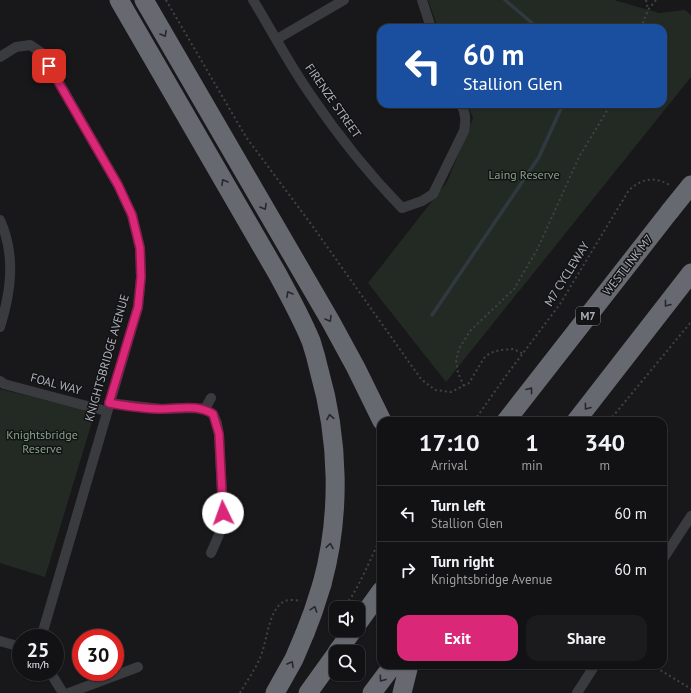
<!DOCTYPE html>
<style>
:root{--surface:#121214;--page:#1b1b1d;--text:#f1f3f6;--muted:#9c9ea0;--line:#313234;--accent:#db2777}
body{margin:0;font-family:"PT Sans",sans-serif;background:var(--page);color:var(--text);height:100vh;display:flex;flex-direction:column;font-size:15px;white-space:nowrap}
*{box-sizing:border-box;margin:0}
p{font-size:13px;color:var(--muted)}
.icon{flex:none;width:22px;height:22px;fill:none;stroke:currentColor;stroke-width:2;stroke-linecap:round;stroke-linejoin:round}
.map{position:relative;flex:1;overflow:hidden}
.drawer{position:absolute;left:377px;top:417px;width:290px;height:252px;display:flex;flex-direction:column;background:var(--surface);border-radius:12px;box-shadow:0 1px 3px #0004,0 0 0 1px var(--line)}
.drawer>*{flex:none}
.hud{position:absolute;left:377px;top:24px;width:290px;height:84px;border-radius:12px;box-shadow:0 1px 3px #0004,0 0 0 1px var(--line);background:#1a4fa0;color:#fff;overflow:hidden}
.tools{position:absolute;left:329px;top:601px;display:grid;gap:8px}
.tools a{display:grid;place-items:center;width:36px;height:36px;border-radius:8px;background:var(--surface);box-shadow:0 1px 3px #0004,0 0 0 1px var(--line);font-size:20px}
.speed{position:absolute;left:12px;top:629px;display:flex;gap:8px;font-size:20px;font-weight:700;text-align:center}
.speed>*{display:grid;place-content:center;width:52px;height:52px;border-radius:50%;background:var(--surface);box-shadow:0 1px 3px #0004,0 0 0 1px var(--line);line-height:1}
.speed small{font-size:10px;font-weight:400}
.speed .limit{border:6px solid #d22;background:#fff;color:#111}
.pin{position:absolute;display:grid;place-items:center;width:34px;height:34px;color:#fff;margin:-17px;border-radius:8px;box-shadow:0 2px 6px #0006}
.me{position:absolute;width:44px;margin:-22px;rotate:357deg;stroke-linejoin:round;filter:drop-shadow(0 0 3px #0008)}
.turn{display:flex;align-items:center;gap:14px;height:84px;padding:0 20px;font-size:18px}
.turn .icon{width:52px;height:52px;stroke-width:2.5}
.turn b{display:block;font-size:28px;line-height:34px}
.eta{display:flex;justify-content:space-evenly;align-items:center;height:68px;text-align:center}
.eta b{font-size:24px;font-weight:700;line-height:28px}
.primary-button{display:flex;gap:8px;margin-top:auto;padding:8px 20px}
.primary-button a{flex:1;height:46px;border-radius:12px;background:var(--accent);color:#fff;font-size:16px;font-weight:700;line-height:46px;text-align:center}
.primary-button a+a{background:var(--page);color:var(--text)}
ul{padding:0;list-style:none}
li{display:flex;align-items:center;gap:12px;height:56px;padding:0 20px;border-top:1px solid var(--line)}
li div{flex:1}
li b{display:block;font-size:15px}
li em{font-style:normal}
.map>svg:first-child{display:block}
</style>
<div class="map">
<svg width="691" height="693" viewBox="0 0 691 693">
<rect width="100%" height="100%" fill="#18181a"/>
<!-- green -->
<path fill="#232a24" d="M428,0h186l45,13 26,-3 6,5v62l-245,305 -78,-99 79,-101 26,-64 -6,-14h196v-76h-225z
M0,389l95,23 -50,165 -45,-14z"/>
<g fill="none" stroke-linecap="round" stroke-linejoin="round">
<!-- stream -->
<path stroke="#313940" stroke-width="3.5" d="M505,0l33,28
M432,315l107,-158 24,-53"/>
<!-- path -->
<path stroke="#404246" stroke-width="2" stroke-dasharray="2 3" stroke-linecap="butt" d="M166,0l80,137 65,87 110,155 14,11 16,2 18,-9 15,-25 6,-5 10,-3 14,-1 9,5
M646,0l2,10
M641,28l7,-18 8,-10
M464,386l-6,-13 -2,-13 3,-11 11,-18 44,-42 24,-41 41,-91 32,-53
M474,421l34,-48 52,-69 69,-114c14,-12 26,-14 42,-4
M609,421l82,-99
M342,608c11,-6 32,-57 39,-71
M328,610h8
M652,665l39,24
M240,693c6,-11 15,-23 20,-35 7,-15 8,-47 23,-56 5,-3 13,-2 18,-1"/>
<!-- minor -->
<path stroke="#3a3b3f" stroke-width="10" d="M253,0c19,31 36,64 57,94 27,40 58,79 92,114l20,-7 11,-7 31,-63c2,-11 2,-17 -3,-27
M422,0l9,28
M277,39l67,-39
M0,57l16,-10 14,-2 12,8 76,132 14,30 8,33 1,29 -3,30 -97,331
M0,220c16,35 11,72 0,107
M0,381l4,3 102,27
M109,403l52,6 33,-1 11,1 8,5 4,9 2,12 4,78 -2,17 -10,23
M205,409l6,-11
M663,559l28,-43
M0,641l21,6
M50,672l13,21
M69,693l69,-26
M577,693l18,-28"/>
<!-- motorway -->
<path stroke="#666970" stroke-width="19" d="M119,0l158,273c12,22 24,44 34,68 3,9 6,20 8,29 20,69 22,145 3,214
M144,0l187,322 25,46 26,53
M506,421l164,-210
M576,421l115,-148
M358,623l23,-32
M337,652l16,-22
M275,693l19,-34 11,-26
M308,693l28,-39
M372,693l21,-28
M402,693l7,-28"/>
<!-- motorway-bridge -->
<path stroke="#666970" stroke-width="19" d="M670,211l21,-26
M305,633l8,-21 9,-28"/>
</g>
<!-- one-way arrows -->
<defs><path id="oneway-chevron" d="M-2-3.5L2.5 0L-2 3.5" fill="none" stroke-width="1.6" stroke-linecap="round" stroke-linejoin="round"/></defs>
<g stroke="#28282c">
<use href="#oneway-chevron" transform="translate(164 34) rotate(60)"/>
<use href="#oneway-chevron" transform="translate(224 182) rotate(-120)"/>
<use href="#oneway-chevron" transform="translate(264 207) rotate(60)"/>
<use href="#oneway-chevron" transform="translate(289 294) rotate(-119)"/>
<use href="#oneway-chevron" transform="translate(667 304) rotate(128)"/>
<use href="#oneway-chevron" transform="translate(329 319) rotate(60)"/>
<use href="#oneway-chevron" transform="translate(530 390) rotate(-52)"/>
<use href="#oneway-chevron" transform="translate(587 407) rotate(127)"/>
<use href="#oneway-chevron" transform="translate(330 417) rotate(-100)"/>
<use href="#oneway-chevron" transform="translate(330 546) rotate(-81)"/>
<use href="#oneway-chevron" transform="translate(314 609) rotate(-72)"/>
<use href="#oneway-chevron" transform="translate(291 664) rotate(-61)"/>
<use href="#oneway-chevron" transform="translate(382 679) rotate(126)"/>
</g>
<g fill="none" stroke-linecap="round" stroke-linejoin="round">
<defs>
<path id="route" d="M49,66l69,119 14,30 8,33 1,29 -3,30 -29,96c17,3 35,6 53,6 18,0 35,-5 51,5l6,20 4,79"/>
</defs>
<!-- route casing -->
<use href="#route" stroke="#8e194d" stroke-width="10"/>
<!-- route -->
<use href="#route" stroke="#db2777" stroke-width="7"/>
</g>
<g text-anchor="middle" stroke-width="3" stroke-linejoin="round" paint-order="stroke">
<!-- shield labels -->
<rect fill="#131315" stroke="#7e8188" stroke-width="1" x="576" y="307" width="24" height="18" rx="3"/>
<g font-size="11" font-weight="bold" fill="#acb0b9">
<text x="588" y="320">M7</text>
</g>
<!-- street labels -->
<g font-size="12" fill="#acb0b9" stroke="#131315">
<text transform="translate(333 101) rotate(55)" y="4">FIRENZE STREET</text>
<text transform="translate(628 265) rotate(-52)" y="4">WESTLINK M7</text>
<text transform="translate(567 274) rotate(-58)" y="4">M7 CYCLEWAY</text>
<text transform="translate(107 358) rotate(-74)" y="4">KNIGHTSBRIDGE AVENUE</text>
<text transform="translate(56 384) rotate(15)" y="4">FOAL WAY</text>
</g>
<!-- park labels -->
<g font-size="12" fill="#84a385" stroke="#131315">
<text x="524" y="179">Laing Reserve</text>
<text x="42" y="439">Knightsbridge<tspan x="42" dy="14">Reserve</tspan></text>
</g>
</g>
</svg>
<div class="tools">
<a><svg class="icon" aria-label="sound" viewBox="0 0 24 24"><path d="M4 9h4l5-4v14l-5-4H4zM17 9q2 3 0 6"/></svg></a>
<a><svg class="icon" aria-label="search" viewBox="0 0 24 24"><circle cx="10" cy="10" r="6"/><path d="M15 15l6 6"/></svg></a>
</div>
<div class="speed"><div>25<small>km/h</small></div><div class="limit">30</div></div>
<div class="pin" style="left:49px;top:66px;background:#d93025"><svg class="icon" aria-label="arrive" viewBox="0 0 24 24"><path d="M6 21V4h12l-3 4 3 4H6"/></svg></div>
<svg class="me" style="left:223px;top:513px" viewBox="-20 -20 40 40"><circle r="19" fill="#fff"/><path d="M0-13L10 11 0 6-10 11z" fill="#db2777"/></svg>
<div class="hud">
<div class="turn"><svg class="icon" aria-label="left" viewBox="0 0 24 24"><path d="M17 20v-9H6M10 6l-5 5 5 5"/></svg><div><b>60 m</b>Stallion Glen</div></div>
</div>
<section class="drawer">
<div class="eta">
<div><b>17:10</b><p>Arrival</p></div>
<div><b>1</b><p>min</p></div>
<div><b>340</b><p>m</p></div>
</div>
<ul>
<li><svg class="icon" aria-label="left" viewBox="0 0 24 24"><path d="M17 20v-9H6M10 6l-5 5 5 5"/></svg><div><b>Turn left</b><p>Stallion Glen</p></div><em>60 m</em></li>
<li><svg class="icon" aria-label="right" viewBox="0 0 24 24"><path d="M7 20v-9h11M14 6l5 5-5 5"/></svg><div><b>Turn right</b><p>Knightsbridge Avenue</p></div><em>60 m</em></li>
</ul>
<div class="primary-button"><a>Exit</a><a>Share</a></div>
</section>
</div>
